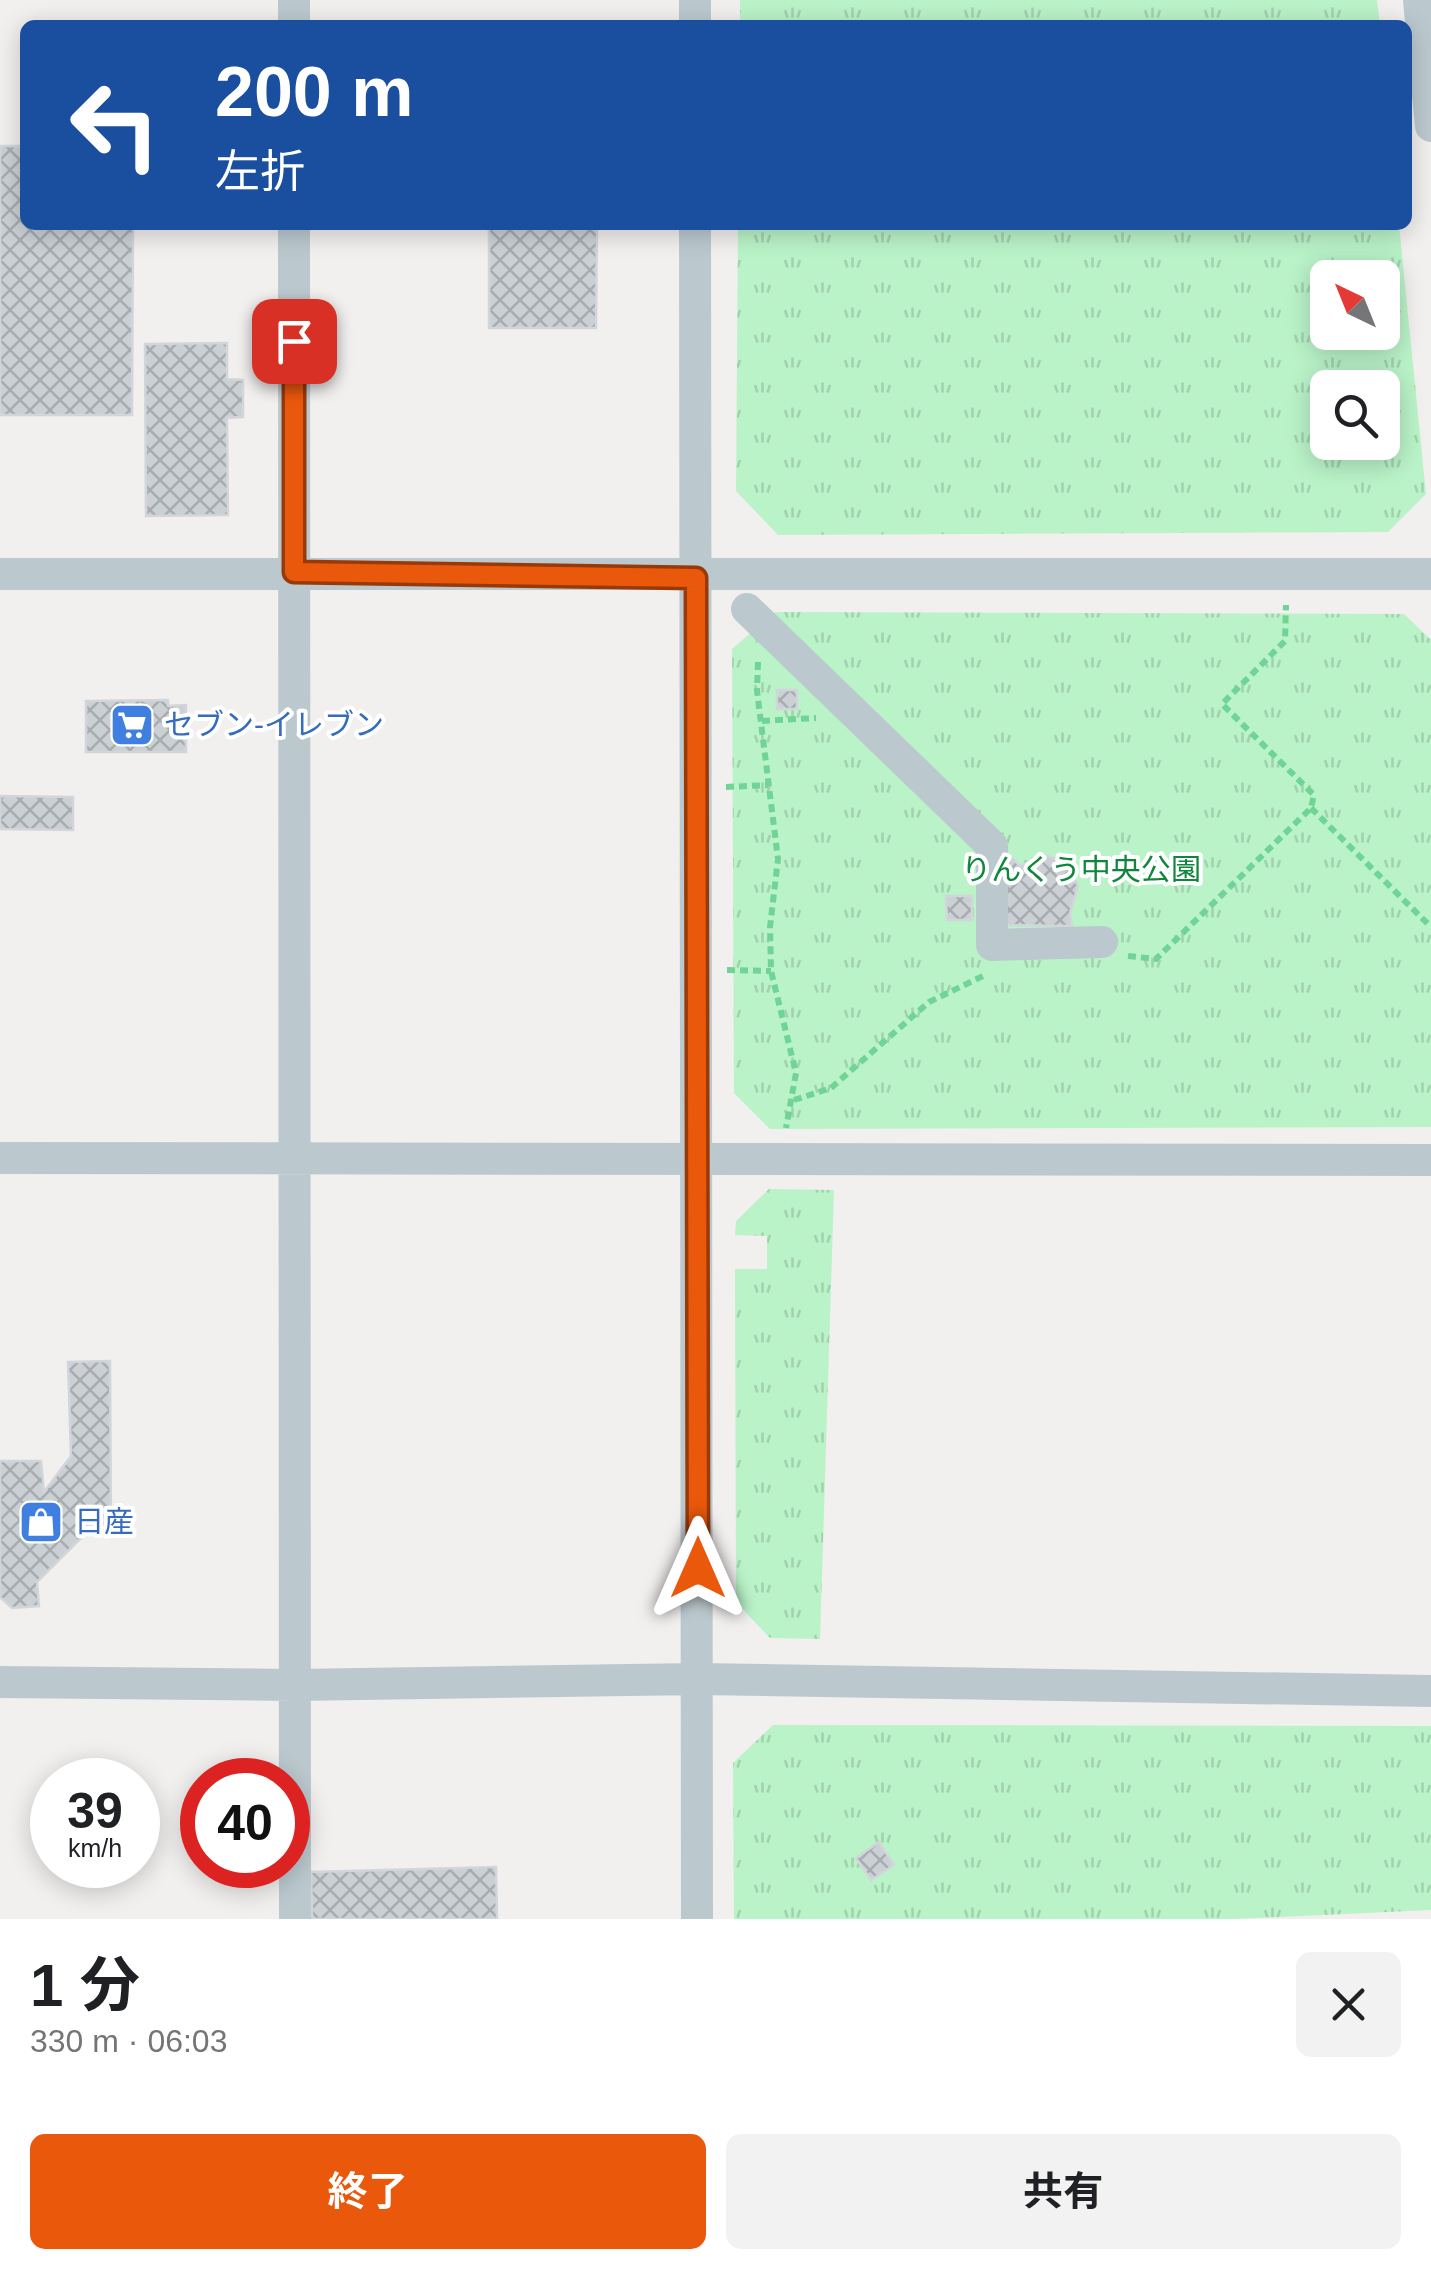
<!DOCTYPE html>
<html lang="ja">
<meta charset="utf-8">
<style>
:root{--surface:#fff;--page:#f2f2f2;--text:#202124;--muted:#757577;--accent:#ea580c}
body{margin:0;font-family:Arial,"Noto Sans JP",sans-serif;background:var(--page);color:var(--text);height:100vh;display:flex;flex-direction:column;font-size:38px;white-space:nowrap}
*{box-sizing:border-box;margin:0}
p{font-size:32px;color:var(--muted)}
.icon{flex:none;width:55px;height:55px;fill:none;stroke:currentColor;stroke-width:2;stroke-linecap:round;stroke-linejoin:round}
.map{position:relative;height:1919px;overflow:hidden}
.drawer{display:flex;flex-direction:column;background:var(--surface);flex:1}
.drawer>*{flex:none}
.guide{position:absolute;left:20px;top:20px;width:1392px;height:210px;border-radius:15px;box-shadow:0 5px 25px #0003;background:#1a4fa0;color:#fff;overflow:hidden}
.needle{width:65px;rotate:317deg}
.tools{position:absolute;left:1310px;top:260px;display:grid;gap:20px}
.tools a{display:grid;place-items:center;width:90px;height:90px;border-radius:15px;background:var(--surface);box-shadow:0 5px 25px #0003;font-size:50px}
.speed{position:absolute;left:30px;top:1758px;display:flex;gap:20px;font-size:50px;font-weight:700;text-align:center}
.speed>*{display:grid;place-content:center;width:130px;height:130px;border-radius:50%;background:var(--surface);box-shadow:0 5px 25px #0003;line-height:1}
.speed small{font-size:25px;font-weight:400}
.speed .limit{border:15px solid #d22;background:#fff;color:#111}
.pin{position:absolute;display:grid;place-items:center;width:85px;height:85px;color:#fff;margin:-42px;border-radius:20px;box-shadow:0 5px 15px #0006}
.me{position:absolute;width:110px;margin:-55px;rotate:0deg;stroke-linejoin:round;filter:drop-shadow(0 0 8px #0008)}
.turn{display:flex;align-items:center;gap:35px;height:210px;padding:0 30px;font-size:45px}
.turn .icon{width:130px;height:130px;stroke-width:2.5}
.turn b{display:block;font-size:70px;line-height:85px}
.round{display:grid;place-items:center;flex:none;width:105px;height:105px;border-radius:15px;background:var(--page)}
.overview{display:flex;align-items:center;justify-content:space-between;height:170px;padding:0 30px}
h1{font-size:60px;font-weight:700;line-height:75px}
.primary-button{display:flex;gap:20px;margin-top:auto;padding:20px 30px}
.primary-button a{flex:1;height:115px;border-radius:15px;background:var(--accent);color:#fff;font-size:40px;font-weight:700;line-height:115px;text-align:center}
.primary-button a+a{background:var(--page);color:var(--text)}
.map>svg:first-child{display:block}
</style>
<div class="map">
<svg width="1431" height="1919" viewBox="0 0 1431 1919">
<defs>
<pattern id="park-tufts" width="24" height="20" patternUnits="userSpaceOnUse" patternTransform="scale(2.5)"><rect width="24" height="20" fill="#baf3c8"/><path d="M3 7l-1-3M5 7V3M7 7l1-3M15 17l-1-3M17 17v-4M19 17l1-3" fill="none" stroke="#a1d2ae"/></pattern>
<pattern id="building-cross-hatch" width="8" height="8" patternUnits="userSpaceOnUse" patternTransform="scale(2.5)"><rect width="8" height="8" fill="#cad0d4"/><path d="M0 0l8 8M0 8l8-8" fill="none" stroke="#a6acaf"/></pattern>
</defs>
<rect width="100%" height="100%" fill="#f2efef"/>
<!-- park -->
<path fill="url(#park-tufts)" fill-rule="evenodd" d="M740,0h637l3,25h-640z
M738,225h661l27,269 -38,38 -610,3 -42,-44zM1328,278h54v54h-54zM1328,388h54v54h-54z
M775,612l629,2 27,26v487l-661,2 -36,-36 -2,-444z
M769,1189l65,1 -14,449 -50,-1 -34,-36 -1,-333h32v-33l-32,-1 1,-14z
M773,1725l658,1v184l-196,9h-501l-1,-156z"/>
<!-- building -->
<path fill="url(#building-cross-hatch)" stroke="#d2d6db" stroke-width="2.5" d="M0,146h25v79h108l-1,190h-132z
M489,225h108l-1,103h-107z
M227,343v36l16,1v37l-16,1 1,97 -82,1 -1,-172z
M777,690h20v19h-20z
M168,700v6l18,-1v47h-100v-51z
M0,796l73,1v33l-73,-1z
M1006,852l14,14 25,-11 22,8 11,23 -8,27 2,13 -69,-1z
M946,896h26v24h-25z
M110,1361l1,171h-24l-50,50 2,24 -27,2 -12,-11v-136h41l3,31 27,-36 -3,-94z
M879,1842l15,23 -23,15 -15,-22z
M496,1867l1,52h-185l-1,-47z"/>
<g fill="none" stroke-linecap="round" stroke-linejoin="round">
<!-- path -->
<path stroke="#6fd495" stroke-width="6" stroke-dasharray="8 5" stroke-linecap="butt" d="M758,662l-1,29 21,168 -8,68 1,44 25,102 -10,55
M762,721l54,-3
M726,787l42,-2
M1311,808l120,119
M1128,956l28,3 155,-151 3,-13 -92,-91 63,-63 1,-36
M727,970l44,1
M794,1100l37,-12 98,-86 54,-26"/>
<!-- minor -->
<path stroke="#bbc9cf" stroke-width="32" d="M695,0v25
M1419,0l12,126
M294,25v-25
M294,225l1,1694
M695,225l2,1694
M0,574h1431
M747,609l245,237v99l110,-3
M0,1158l1431,2
M0,1682l293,3 405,-6 733,12"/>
</g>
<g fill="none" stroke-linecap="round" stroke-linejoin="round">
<defs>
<path id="route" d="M294,341v231l402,6 2,990"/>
</defs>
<!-- route casing -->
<use href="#route" stroke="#983908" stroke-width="25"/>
<!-- route -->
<use href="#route" stroke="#ea580c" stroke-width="18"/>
</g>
<!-- icons -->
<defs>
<symbol id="supermarket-square" viewBox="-11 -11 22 22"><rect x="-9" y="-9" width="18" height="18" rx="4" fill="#3f7fe0" stroke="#fff"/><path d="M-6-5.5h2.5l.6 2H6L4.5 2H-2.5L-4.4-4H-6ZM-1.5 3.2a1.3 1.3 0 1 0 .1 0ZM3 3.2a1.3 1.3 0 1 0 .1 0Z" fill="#fff"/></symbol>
<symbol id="shop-square" viewBox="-11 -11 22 22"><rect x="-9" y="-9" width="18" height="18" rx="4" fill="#3f7fe0" stroke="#fff"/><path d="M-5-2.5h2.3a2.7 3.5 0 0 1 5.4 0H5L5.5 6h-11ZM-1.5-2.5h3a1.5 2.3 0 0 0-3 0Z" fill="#fff"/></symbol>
</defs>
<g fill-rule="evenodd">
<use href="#supermarket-square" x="107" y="700" width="50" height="50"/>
<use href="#shop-square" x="16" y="1497" width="50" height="50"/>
</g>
<g text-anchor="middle" stroke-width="8" stroke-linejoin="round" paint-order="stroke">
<!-- shop labels -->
<g font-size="30" fill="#366cbe" stroke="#fff" text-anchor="start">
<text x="164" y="735">セブン-イレブン</text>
<text x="74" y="1532">日産</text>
</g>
<!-- park labels -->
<g font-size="30" fill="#0f863b" stroke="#fff">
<text x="1081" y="880">りんくう中央公園</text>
</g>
</g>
</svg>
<div class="tools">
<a><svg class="needle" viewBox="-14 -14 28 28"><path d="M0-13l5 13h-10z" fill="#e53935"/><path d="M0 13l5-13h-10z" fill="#757577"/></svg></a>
<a><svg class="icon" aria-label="search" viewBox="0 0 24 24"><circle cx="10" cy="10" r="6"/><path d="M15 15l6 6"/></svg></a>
</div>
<div class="speed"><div>39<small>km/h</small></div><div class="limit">40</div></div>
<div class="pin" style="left:294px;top:341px;background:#d93025"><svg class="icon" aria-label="arrive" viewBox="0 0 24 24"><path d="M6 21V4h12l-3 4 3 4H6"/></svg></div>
<svg class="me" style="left:698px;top:1568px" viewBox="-20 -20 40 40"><path d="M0-17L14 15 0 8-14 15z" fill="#ea580c" stroke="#fff" stroke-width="4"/></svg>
<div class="guide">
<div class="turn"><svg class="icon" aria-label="left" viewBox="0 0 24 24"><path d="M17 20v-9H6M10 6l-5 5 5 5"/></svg><div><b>200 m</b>左折</div></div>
</div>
</div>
<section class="drawer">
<div class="overview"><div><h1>1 分</h1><p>330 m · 06:03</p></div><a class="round"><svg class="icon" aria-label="close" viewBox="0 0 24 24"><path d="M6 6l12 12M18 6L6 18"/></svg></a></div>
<div class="primary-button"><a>終了</a><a>共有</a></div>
</section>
